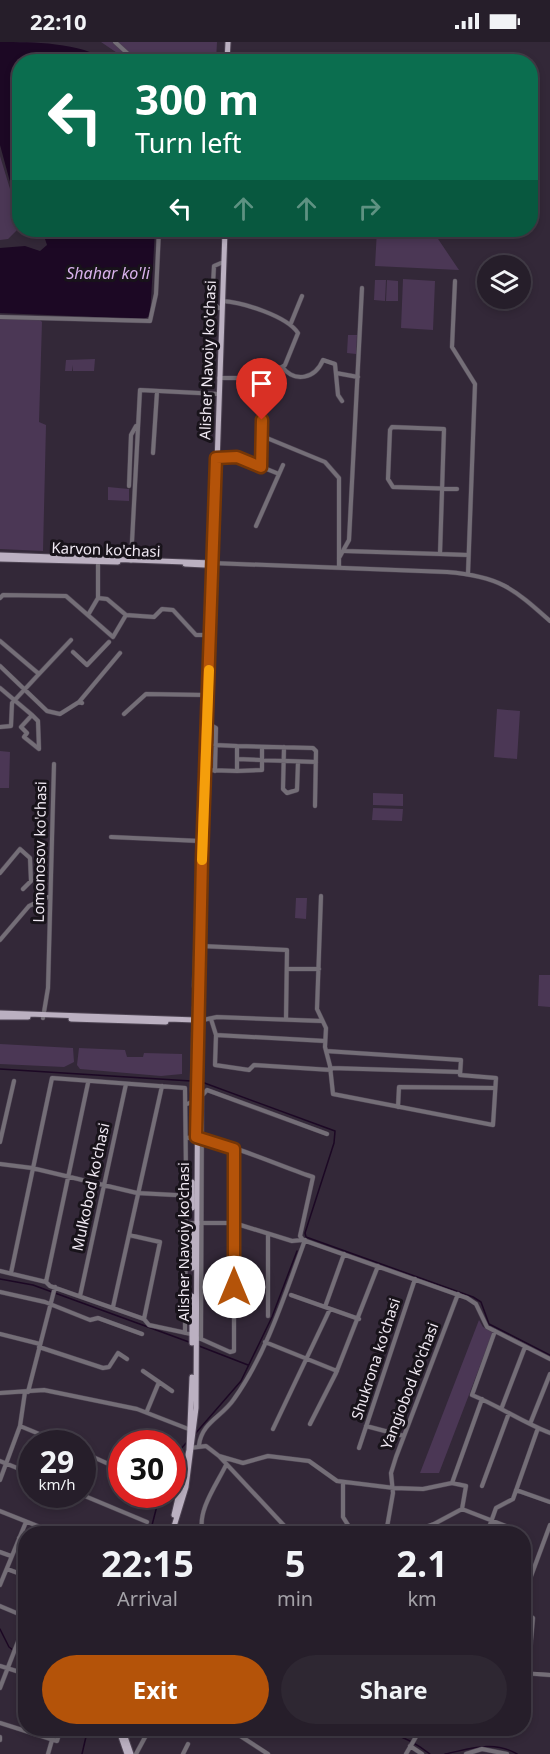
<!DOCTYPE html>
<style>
:root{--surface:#261e2a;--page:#2e2732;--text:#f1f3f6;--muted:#a4a2a8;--line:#423c47;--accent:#b45309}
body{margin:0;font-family:"Noto Sans",sans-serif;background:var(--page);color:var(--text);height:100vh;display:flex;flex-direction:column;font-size:22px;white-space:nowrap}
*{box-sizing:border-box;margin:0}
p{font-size:20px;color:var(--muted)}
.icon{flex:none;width:33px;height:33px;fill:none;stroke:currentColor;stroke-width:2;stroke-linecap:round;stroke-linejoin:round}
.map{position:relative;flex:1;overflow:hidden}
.panel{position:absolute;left:18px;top:1484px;width:513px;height:210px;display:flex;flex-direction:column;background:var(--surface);border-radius:24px;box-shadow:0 3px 9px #0003,0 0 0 2px var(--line)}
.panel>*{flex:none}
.top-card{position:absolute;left:12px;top:12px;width:526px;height:183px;border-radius:24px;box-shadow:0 3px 9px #0003,0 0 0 2px var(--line);background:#0b6e4f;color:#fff;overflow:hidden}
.fabs{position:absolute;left:477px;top:213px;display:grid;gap:12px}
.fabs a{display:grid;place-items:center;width:54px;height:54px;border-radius:50%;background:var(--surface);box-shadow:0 3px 9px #0003,0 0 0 2px var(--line);font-size:30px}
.speed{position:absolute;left:18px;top:1388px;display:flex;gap:12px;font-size:30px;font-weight:700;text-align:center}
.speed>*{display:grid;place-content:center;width:78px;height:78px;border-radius:50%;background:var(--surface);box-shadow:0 3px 9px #0003,0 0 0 2px var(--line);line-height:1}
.speed small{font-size:15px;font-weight:400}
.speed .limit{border:9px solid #d22;background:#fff;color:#111}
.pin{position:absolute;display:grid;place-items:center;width:51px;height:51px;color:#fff;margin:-62px -26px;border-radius:50% 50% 50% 0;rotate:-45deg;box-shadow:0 0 6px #0007}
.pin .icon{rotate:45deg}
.me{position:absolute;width:66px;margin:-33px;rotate:0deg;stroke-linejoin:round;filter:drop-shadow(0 0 4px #0008)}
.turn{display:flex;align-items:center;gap:21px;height:126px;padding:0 24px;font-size:27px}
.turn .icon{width:78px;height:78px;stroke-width:2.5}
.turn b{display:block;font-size:42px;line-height:51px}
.lanes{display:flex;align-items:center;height:57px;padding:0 24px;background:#0003;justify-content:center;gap:30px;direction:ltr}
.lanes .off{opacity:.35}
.eta{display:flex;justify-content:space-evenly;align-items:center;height:102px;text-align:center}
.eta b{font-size:36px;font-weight:700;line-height:42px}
.cta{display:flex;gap:12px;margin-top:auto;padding:12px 24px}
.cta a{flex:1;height:69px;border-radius:36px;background:var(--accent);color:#fff;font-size:24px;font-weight:700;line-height:69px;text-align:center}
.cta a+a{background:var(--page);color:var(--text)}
.status{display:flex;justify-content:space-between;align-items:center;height:42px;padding:0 30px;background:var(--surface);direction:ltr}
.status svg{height:16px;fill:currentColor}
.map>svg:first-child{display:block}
</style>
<div class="status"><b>22:10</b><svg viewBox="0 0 49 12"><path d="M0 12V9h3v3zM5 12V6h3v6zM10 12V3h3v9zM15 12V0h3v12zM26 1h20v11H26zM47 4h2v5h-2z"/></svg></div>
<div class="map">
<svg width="550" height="1712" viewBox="0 0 550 1712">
<rect width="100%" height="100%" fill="#332838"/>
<!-- green -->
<path fill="#4b3755" d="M101,0h116l-1,19h-87z
M0,114l20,66 -1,6 -11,11 -8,1z
M377,188h55l27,40 -84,-4z
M403,237l32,2 -2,49 -32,-2z
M375,238h11l-1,21 -11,-1z
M387,238l11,1v20h-12z
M0,276l40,2 2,2 -3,100 7,3 -3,126 -43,-2z
M348,293h9l-1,19 -9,-1z
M95,317l-1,12h-21v-6l-1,6h-7l1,-11z
M108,445l21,2v12l-21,-1z
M497,667l23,2 -3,48 -23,-2z
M0,709l10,1 -1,36h-9z
M373,751l30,1v12l-30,-1z
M373,766l30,1 -1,12 -30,-1z
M296,856h11l-1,21 -11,-1z
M539,933h11v32l-12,-1z
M0,1002l73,4 1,14 -10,5 -64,-3z
M79,1006l46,2 2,7h16l1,-4 38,1v20l-21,2 -81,-7 -3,-4z
M479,1278l4,7 10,5 -54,141h-19z"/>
<!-- water -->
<path fill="#1c0824" d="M0,0c31,0 82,0 107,19l-87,1 -1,153 -19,-70z
M25,188h130l-5,86 -6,3 -144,-6v-65l25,-2 15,5 7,-6 -3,-9z"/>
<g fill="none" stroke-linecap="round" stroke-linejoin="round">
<!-- stream -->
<path stroke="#1c0824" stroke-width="1.5" d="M0,1027l191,12
M199,1039l136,50 -1,12 -29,90 1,4 167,60 8,5 8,22 61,31
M0,1237l33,6 156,57
M199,1304l49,19
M195,1392l46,-53 31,-64 25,-66
M172,1417l15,-17
M150,1491l10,-39
M0,1587l9,18 17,13
M309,1686c14,5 23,1 37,1 36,1 54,2 84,25
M82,1712l6,-26
M445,1712c25,-5 48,-14 72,0"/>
<defs>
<path id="minor" d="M115,0l22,20
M455,239l-3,66 23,37 -7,190
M222,259c20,1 65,15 76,32l-13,32 -3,2c13,16 33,12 41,-7l12,4 3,31 4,6
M219,266l-7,-5 2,-37 7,-3
M0,275l150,4 6,-27 3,-64
M291,281l11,-27
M336,331l22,4
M219,336h19l25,9 5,-15 14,-5
M262,394l63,26 14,16v90
M153,411l4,-61
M213,416l24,-1 42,17
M261,425l2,-80
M129,444l2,-51 5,-9
M457,447l-64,-2 -5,-8 2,-49 2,-3 52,2 -4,125 28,1
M256,484l27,-61
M345,509l95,3
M339,516l10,-18 13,-252
M131,519l9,-171 78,4
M212,521l235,9c52,4 66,16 103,49
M0,556l3,-3 63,1 47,41 13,-22
M98,556l9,1 19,16 28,2 8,-8 11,1 23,25h11
M88,573l10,-17v-37
M0,599l39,33 32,-34
M73,610l14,13 22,-23
M0,624l47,45 13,3 19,-12 3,1
M0,646l32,27
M79,660l41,-49
M124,672l22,-20 59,1
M32,673l6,6 1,28 -15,-12 3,-4 -6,-6z
M207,681l9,5 -1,43
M0,685l11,-1 1,-23 27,-29
M215,703l22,1
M284,705l-1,42 4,4 10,-3 1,-28
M237,717l79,3
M206,728l31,1v-25l76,2 3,3 -1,55
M237,729l25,-1v-23
M111,795l89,4
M0,831l20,-24 10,9 1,23 -8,8
M321,854l-4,113 9,19 -1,19 5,19 3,28 160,31 3,-47 -36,-3 1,-15 -135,-9
M0,898l29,-34 21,-10
M201,904l86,4 -1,70
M287,927h32
M43,976l5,-30 6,-224
M211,977l5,16 -1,30 34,5 5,-5 77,5
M198,979l19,-4 105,4
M216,993l109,6
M331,1026l129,4
M187,1062l12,-5 8,-9 120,44
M398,1065l1,-20 96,1
M186,1096c26,-3 98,30 127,39l-13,59 3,4 164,58 9,6 11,23 63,32
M0,1100l14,-61
M0,1122l32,4 105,25 57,3
M186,1181h48l58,18 10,-1
M129,1193l31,7 -16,77
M268,1193v81
M0,1229l46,11 4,4 94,33 5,6 42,9
M11,1231l41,-195 133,10 1,86
M46,1240l42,-199
M0,1250l45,10 45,18 8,-2 44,16
M291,1253l68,24
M80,1254l46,-212
M113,1265l49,-221
M325,1265l19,-53
M495,1289l-23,64c27,11 50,27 78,38
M185,1291l1,-137
M0,1292l40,10
M195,1296l6,1 1,-242
M201,1297l29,13 4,-1v-202
M265,1300l72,29
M39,1305l64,21 6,-1 9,-14 9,6
M143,1329l29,20
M28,1350l27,-105
M0,1351l44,-3 93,19 54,21
M502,1365l23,-60
M147,1369l12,-29
M310,1382l26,-51 42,-107
M530,1382l20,-50
M20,1384l41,17
M366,1384l38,10
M273,1387l57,-120
M199,1403c3,-23 23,-28 35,-46 33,-46 51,-105 71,-159
M190,1406l16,-2 13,10 72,77
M359,1406l56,-169
M82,1410l40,18
M219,1414l24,7 25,-7 41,5 28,20 57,7 29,1 29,-6 14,3 -4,23
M0,1419l32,13
M0,1438l20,-54 5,-34
M343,1440v35l10,16
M452,1441l30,-84
M482,1444l27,-73
M516,1448l34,12
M80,1452l67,28
M462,1467l49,19
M0,1469l55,22
M203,1491c-7,-21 14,-49 23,-68
M386,1491l7,-40 -2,-20 5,-16 62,-163
M409,1491l25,-9 28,-15
M487,1491l9,-25 17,-9 25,-71
M19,1496l7,2
M0,1510l11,4
M7,1527l19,7
M0,1543l26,-63
M524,1553l26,-70
M0,1564l26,11
M524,1571l9,5 -5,56
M0,1624l26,8
M524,1631l26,2
M0,1646l26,-67
M0,1681l57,18 4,-13
M228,1686l40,26
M0,1695v3
M410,1704l12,8
M48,1712l4,-14
M136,1712l14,-26
M183,1712l5,-10
M406,1712l15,-26
M466,1712l16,-5 25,5"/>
<path id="major" d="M227,20l1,-20
M0,513l212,8
M0,517l118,3
M185,522l20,1
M195,944l2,-50
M0,971l196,7
M0,975h28
M71,977l95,3
M193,1049l2,-83
M192,1166v-26
M192,1226v-38
M192,1301v-47
M174,1473l15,-65 3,-73
M172,1491l14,-46 10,-79 2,-387 27,-791
M118,1686l9,26
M122,1686l9,26"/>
</defs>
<!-- minor casing -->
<use href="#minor" stroke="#4d4352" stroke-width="5"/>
<!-- major casing -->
<use href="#major" stroke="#4d4352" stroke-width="7"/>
<!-- minor -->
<use href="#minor" stroke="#746e77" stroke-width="4"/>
<!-- major -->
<use href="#major" stroke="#bbb0c1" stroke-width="5"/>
</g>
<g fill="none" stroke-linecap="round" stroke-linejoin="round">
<defs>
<path id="route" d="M234,1245v-138l-38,-12 6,-279 14,-400 21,-1 24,10 1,-47"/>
</defs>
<!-- route casing -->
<use href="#route" stroke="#753606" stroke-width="15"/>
<!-- route -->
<use href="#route" stroke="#b45309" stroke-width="10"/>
<!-- slow -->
<path stroke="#f59e0b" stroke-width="10" d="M202,818l7,-190"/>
</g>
<g text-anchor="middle" stroke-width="6" stroke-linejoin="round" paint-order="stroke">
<!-- street labels -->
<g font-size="15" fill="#f0e9f3" stroke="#18131a">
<text transform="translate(208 318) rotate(-88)" y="5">Alisher Navoiy ko'chasi</text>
<text transform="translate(106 508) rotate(2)" y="5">Karvon ko'chasi</text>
<text transform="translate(40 810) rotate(-89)" y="5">Lomonosov ko'chasi</text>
<text transform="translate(91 1145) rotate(-78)" y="5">Mulkobod ko'chasi</text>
<text transform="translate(184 1200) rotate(-90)" y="5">Alisher Navoiy ko'chasi</text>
<text transform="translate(376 1317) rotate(-72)" y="5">Shukrona ko'chasi</text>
<text transform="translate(410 1344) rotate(-69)" y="5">Yangiobod ko'chasi</text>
</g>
<!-- water labels -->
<g font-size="16" font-style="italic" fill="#d9b2ec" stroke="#18131a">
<text x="108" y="237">Shahar ko'li</text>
</g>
</g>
</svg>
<div class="fabs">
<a><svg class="icon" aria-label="layers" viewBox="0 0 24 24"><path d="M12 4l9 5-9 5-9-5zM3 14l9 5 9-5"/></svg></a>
</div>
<div class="speed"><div>29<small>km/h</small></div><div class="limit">30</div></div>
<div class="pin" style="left:262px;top:378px;background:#d93025"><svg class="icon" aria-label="arrive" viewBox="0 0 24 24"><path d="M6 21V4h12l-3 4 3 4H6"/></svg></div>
<svg class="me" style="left:234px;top:1245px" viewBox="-20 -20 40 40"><circle r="19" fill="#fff"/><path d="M0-13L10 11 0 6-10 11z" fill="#b45309"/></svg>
<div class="top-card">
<div class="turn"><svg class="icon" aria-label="left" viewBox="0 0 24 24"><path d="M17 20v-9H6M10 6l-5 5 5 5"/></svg><div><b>300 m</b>Turn left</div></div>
<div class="lanes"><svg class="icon" aria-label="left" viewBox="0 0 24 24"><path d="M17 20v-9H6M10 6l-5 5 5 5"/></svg><svg class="icon off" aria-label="ahead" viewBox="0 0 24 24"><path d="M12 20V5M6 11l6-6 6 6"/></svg><svg class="icon off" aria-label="ahead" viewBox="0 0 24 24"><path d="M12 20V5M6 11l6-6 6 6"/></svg><svg class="icon off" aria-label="right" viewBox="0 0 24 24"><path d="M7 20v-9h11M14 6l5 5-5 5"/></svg></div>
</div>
<section class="panel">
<div class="eta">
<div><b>22:15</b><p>Arrival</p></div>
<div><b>5</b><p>min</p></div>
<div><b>2.1</b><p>km</p></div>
</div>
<div class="cta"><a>Exit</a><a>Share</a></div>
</section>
</div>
